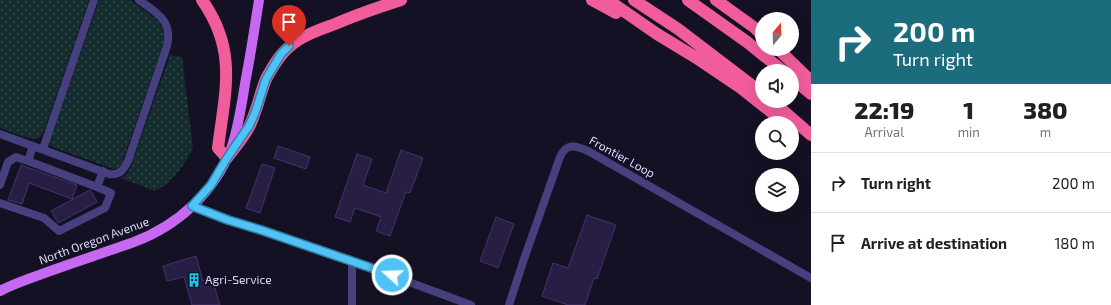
<!DOCTYPE html>
<style>
:root{--surface:#fff;--page:#f2f2f2;--text:#202124;--muted:#757577;--line:#e0e0e0}
body{margin:0;font-family:"Exo 2",sans-serif;background:var(--page);color:var(--text);height:100vh;display:flex;flex-direction:column;font-size:15px;white-space:nowrap}
*{box-sizing:border-box;margin:0}
p{font-size:13px;color:var(--muted)}
.icon{flex:none;width:22px;height:22px;fill:none;stroke:currentColor;stroke-width:2;stroke-linecap:round;stroke-linejoin:round}
.map{position:relative;flex:1;overflow:hidden}
.sheet{display:flex;flex-direction:column;background:var(--surface);width:300px}
.sheet>*{flex:none}
.banner{background:#1b6c7d;color:#fff;overflow:hidden}
.needle{width:26px;rotate:19deg}
.fabs{position:absolute;left:755px;top:12px;display:grid;gap:8px}
.fabs a{display:grid;place-items:center;width:44px;height:44px;border-radius:50%;background:var(--surface);box-shadow:0 4px 16px #0002;font-size:20px}
.pin{position:absolute;display:grid;place-items:center;width:34px;height:34px;color:#fff;margin:-41px -17px;border-radius:50% 50% 50% 0;rotate:-45deg;box-shadow:0 0 4px #0007}
.pin .icon{rotate:45deg}
.me{position:absolute;width:44px;margin:-22px;rotate:290deg;stroke-linejoin:round;filter:drop-shadow(0 0 3px #0008)}
.turn{display:flex;align-items:center;gap:14px;height:84px;padding:0 16px;font-size:18px}
.turn .icon{width:52px;height:52px;stroke-width:2.5}
.turn b{display:block;font-size:28px;line-height:34px}
.eta{display:flex;justify-content:space-evenly;align-items:center;height:68px;text-align:center}
.eta b{font-size:24px;font-weight:800;line-height:28px}
ul{padding:0;list-style:none}
li{display:flex;align-items:center;gap:12px;height:60px;padding:0 16px;border-top:1px solid var(--line)}
li div{flex:1}
li b{display:block;font-size:15px}
li em{font-style:normal}
main{display:flex;flex:1;min-height:0}
.map>svg:first-child{display:block}
</style>
<main>
<div class="map">
<svg width="811" height="305" viewBox="0 0 811 305">
<defs>
<pattern id="grass-dots" width="8" height="8" patternUnits="userSpaceOnUse"><rect width="8" height="8" fill="#142c2d"/><path d="M2 2h.1M6 6h.1" fill="none" stroke="#364a4c" stroke-width="1.8" stroke-linecap="round"/></pattern>
</defs>
<rect width="100%" height="100%" fill="#151124"/>
<!-- grass -->
<path fill="url(#grass-dots)" d="M0,0h89l-45,131c-2,3 -3,6 -6,7 -9,3 -29,-7 -38,-10z
M99,0h32l27,21 4,6 2,7v8l-42,121c-3,4 -4,6 -9,6l-60,-22 -3,-2v-4z
M170,55l12,2 11,91 -9,16 -10,13 -8,8 -12,6 -33,-13 5,-3 4,-6z"/>
<!-- building -->
<path fill="#281e43" stroke="#42326d" d="M278,146l32,11 -4,12 -32,-11z
M401,150l22,8 -13,35 -4,-1 -16,44 -14,-5 5,-14 -26,-9 -5,14 -15,-5 22,-63 15,5 -9,26 23,8z
M262,164l13,4 -15,45 -14,-5z
M21,165l56,20 -5,14 -43,-16 -7,21 -14,-4z
M90,190l1,1 6,11 -39,21 -7,-12z
M587,215l29,10 -19,54 -3,-1 -9,27h-17l-26,-9 11,-33 15,5z
M496,217l18,7 -16,44 -18,-7z
M196,256l7,25 9,-3 8,27h-28l-8,-28 -17,4 -4,-15z"/>
<g fill="none" stroke-linecap="round" stroke-linejoin="round">
<!-- minor -->
<path stroke="#46407e" stroke-width="8" d="M0,134l109,40c11,2 15,-5 19,-13l39,-115c6,-25 -10,-33 -28,-46
M33,146l-5,15 69,26 6,-16
M43,149l51,-149
M0,185l8,-23 8,-5 12,4
M0,203l44,15 15,13 46,-23 6,-15 -14,-6
M192,206l36,14 33,10 91,31 119,44
M352,305v-44
M509,305l15,-46 36,-102c6,-14 15,-12 28,-6l223,127"/>
<!-- major -->
<path stroke="#c668f2" stroke-width="10" d="M0,291c13,-7 28,-12 42,-17 30,-11 61,-21 92,-32 43,-16 80,-49 97,-93 8,-23 11,-48 15,-71 5,-26 9,-52 13,-78"/>
<!-- highway -->
<path stroke="#f15d9b" stroke-width="12" d="M202,0c36,51 23,91 16,148l9,10c8,-11 17,-21 23,-33 7,-15 10,-31 16,-46 6,-11 13,-24 23,-32 12,-11 30,-17 46,-23 21,-9 44,-17 66,-24
M592,0l24,13
M608,0l49,34 38,23 46,31 44,35
M634,0l44,29 84,64
M688,0l59,42 36,29
M716,0l39,28 7,7
M778,49l33,32
M792,78l19,16
M772,101l39,34"/>
</g>
<g fill="none" stroke-linecap="round" stroke-linejoin="round">
<defs>
<path id="route" d="M289,46l-8,8 -15,25 -11,34 -6,13 -22,32 -16,27 -19,21 36,14 33,10 131,45"/>
</defs>
<!-- route casing -->
<use href="#route" stroke="#337fa1" stroke-width="10"/>
<!-- route -->
<use href="#route" stroke="#4fc3f7" stroke-width="7"/>
</g>
<!-- icons -->
<defs>
<symbol id="building-bare" viewBox="-9 -9 18 18"><path d="M-4-6H4V6H1V3H-1V6H-4ZM-2.5-4.3h1.7v1.8h-1.7ZM.8-4.3h1.7v1.8H.8ZM-2.5-1h1.7V.8h-1.7ZM.8-1h1.7V.8H.8Z" fill="#15c7e9" stroke="#151124" stroke-width="2.5" paint-order="stroke"/></symbol>
</defs>
<g fill-rule="evenodd">
<use href="#building-bare" x="184" y="270" width="20" height="20"/>
</g>
<g text-anchor="middle" stroke-width="4" stroke-linejoin="round" paint-order="stroke">
<!-- street labels -->
<g font-size="12" fill="#ddd7fb" stroke="#151124">
<text transform="translate(622 157) rotate(29)" y="4">Frontier Loop</text>
<text transform="translate(94 241) rotate(-20)" y="4">North Oregon Avenue</text>
</g>
<!-- poi labels -->
<g font-size="12" fill="#ddd7fb" stroke="#151124" text-anchor="start">
<text x="205" y="284">Agri-Service</text>
</g>
</g>
</svg>
<div class="fabs">
<a><svg class="needle" viewBox="-14 -14 28 28"><path d="M0-13l5 13h-10z" fill="#e53935"/><path d="M0 13l5-13h-10z" fill="#757577"/></svg></a>
<a><svg class="icon" aria-label="sound" viewBox="0 0 24 24"><path d="M4 9h4l5-4v14l-5-4H4zM17 9q2 3 0 6"/></svg></a>
<a><svg class="icon" aria-label="search" viewBox="0 0 24 24"><circle cx="10" cy="10" r="6"/><path d="M15 15l6 6"/></svg></a>
<a><svg class="icon" aria-label="layers" viewBox="0 0 24 24"><path d="M12 4l9 5-9 5-9-5zM3 14l9 5 9-5"/></svg></a>
</div>
<div class="pin" style="left:289px;top:46px;background:#d93025"><svg class="icon" aria-label="arrive" viewBox="0 0 24 24"><path d="M6 21V4h12l-3 4 3 4H6"/></svg></div>
<svg class="me" style="left:392px;top:275px" viewBox="-20 -20 40 40"><circle r="17" fill="#4fc3f7" stroke="#fff" stroke-width="3"/><path d="M0-11L8 9 0 5-8 9z" fill="#fff"/></svg>
</div>
<section class="sheet">
<div class="banner">
<div class="turn"><svg class="icon" aria-label="right" viewBox="0 0 24 24"><path d="M7 20v-9h11M14 6l5 5-5 5"/></svg><div><b>200 m</b>Turn right</div></div>
</div>
<div class="eta">
<div><b>22:19</b><p>Arrival</p></div>
<div><b>1</b><p>min</p></div>
<div><b>380</b><p>m</p></div>
</div>
<ul>
<li><svg class="icon" aria-label="right" viewBox="0 0 24 24"><path d="M7 20v-9h11M14 6l5 5-5 5"/></svg><div><b>Turn right</b></div><em>200 m</em></li>
<li><svg class="icon" aria-label="arrive" viewBox="0 0 24 24"><path d="M6 21V4h12l-3 4 3 4H6"/></svg><div><b>Arrive at destination</b></div><em>180 m</em></li>
</ul>
</section>
</main>
